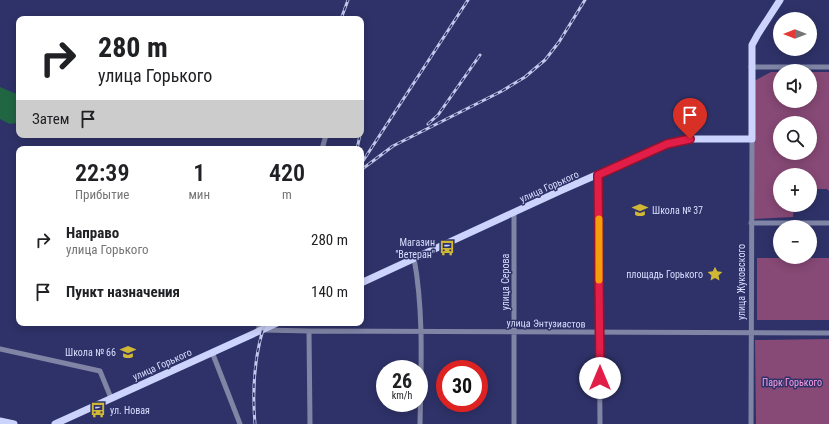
<!DOCTYPE html>
<html lang="ru">
<meta charset="utf-8">
<style>
:root{--surface:#fff;--page:#f2f2f2;--text:#202124;--muted:#757577}
body{margin:0;font-family:"Roboto Condensed",sans-serif;background:var(--page);color:var(--text);height:100vh;display:flex;flex-direction:column;font-size:15px;white-space:nowrap}
*{box-sizing:border-box;margin:0}
p{font-size:13px;color:var(--muted)}
.icon{flex:none;width:22px;height:22px;fill:none;stroke:currentColor;stroke-width:2;stroke-linecap:round;stroke-linejoin:round}
.map{position:relative;flex:1;overflow:hidden}
.panel{position:absolute;left:16px;top:146px;width:348px;height:180px;display:flex;flex-direction:column;background:var(--surface);border-radius:8px;box-shadow:0 2px 10px #0003}
.panel>*{flex:none}
.guide{position:absolute;left:16px;top:16px;width:348px;height:122px;border-radius:8px;box-shadow:0 2px 10px #0003;background:#fff;color:var(--text);overflow:hidden}
.needle{width:26px;rotate:270deg}
.tools{position:absolute;left:773px;top:12px;display:grid;gap:8px}
.tools a{display:grid;place-items:center;width:44px;height:44px;border-radius:50%;background:var(--surface);box-shadow:0 2px 10px #0003;font-size:20px}
.speed{position:absolute;left:376px;top:360px;display:flex;gap:8px;font-size:20px;font-weight:700;text-align:center}
.speed>*{display:grid;place-content:center;width:52px;height:52px;border-radius:50%;background:var(--surface);box-shadow:0 2px 10px #0003;line-height:1}
.speed small{font-size:10px;font-weight:400}
.speed .limit{border:6px solid #d22;background:#fff;color:#111}
.pin{position:absolute;display:grid;place-items:center;width:34px;height:34px;color:#fff;margin:-41px -17px;border-radius:50% 50% 50% 0;rotate:-45deg;box-shadow:0 0 4px #0007}
.pin .icon{rotate:45deg}
.me{position:absolute;width:44px;margin:-22px;rotate:0deg;stroke-linejoin:round;filter:drop-shadow(0 0 3px #0008)}
.turn{display:flex;align-items:center;gap:14px;height:84px;padding:0 16px;font-size:18px}
.turn .icon{width:52px;height:52px;stroke-width:2.5}
.turn b{display:block;font-size:28px;line-height:34px}
.then{display:flex;align-items:center;height:38px;padding:0 16px;background:#0003;gap:8px;font-size:15px}
.eta{display:flex;justify-content:space-evenly;align-items:center;height:68px;text-align:center}
.eta b{font-size:24px;font-weight:600;line-height:28px}
ul{padding:0;list-style:none}
li{display:flex;align-items:center;gap:12px;height:52px;padding:0 16px}
li div{flex:1}
li b{display:block;font-size:15px}
li em{font-style:normal}
.map>svg:first-child{display:block}
</style>
<div class="map">
<svg width="829" height="424" viewBox="0 0 829 424">
<rect width="100%" height="100%" fill="#2f3268"/>
<!-- green -->
<path fill="#874976" fill-rule="evenodd" d="M771,72h9v29h30v-29h19v119l-2,-2h-11l-6,9v-23h-30v30h14l-1,12 -39,2v-138zM780,123h30v30h-30z
M757,258h72v62h-72z
M829,339v85h-73l-1,-84z"/>
<!-- water -->
<path fill="#216643" d="M0,87l19,8v24l-3,4 -6,1 -10,-5z"/>
<g fill="none" stroke-linecap="round" stroke-linejoin="round">
<!-- minor -->
<path stroke="#8085a6" stroke-width="5" d="M751,67h78
M322,149l4,-14
M598,175l2,249
M514,213v211
M751,223h78
M414,258c10,54 7,111 6,166
M264,330l45,1 520,2
M309,331l1,93
M259,332v-9
M0,349l100,22 11,27
M212,352l28,72
M751,424l1,-285"/>
<!-- major -->
<path stroke="#ccd3fc" stroke-width="7" d="M361,283l201,-93 105,-46 20,-5h65v-94l6,-11 22,-34
M0,421l14,3
M55,424l222,-101"/>
<defs>
<path id="rail" d="M341,19l7,-19
M428,124l10,-9 42,-60
M357,149l3,-14
M361,164l107,-164
M361,170l32,-24 109,-55 23,-14 20,-17 14,-18 26,-42
M255,424c-3,-35 -1,-68 10,-101"/>
</defs>
<!-- rail casing -->
<use href="#rail" stroke="#c2c7eb" stroke-width="3"/>
<!-- rail -->
<use href="#rail" stroke="#2f3268" stroke-width="1.5" stroke-dasharray="4.5" stroke-linecap="butt"/>
</g>
<g fill="none" stroke-linecap="round" stroke-linejoin="round">
<defs>
<path id="route" d="M600,378l-2,-203 69,-31 23,-5"/>
</defs>
<!-- route casing -->
<use href="#route" stroke="#92132f" stroke-width="10"/>
<!-- route -->
<use href="#route" stroke="#e11d48" stroke-width="7"/>
<!-- slow -->
<path stroke="#f59e0b" stroke-width="7" d="M599,219v61"/>
</g>
<!-- icons -->
<defs>
<symbol id="school-bare" viewBox="-9 -9 18 18"><path d="M0-5L7-2L0 1L-7-2ZM-4 1L0 2.5L4 1V4Q0 6-4 4Z" fill="#d0b736" stroke="#2f3268" stroke-width="2.5" paint-order="stroke"/></symbol>
<symbol id="bus-bare" viewBox="-9 -9 18 18"><path d="M-5-6H5V4H4V6H2V4H-2V6H-4V4H-5ZM-3.5-4V0h7V-4ZM-3.5 1.2v1.5H-2V1.2ZM2 1.2v1.5H3.5V1.2Z" fill="#d0b736" stroke="#2f3268" stroke-width="2.5" paint-order="stroke"/></symbol>
<symbol id="sight-bare" viewBox="-9 -9 18 18"><path d="M0-6L1.8-2.2L6-1.7L2.9 1.2L3.7 5.4L0 3.3L-3.7 5.4L-2.9 1.2L-6-1.7L-1.8-2.2Z" fill="#d0b736" stroke="#2f3268" stroke-width="2.5" paint-order="stroke"/></symbol>
</defs>
<g fill-rule="evenodd">
<use href="#school-bare" x="629" y="199" width="22" height="22"/>
<use href="#bus-bare" x="436" y="237" width="22" height="22"/>
<use href="#sight-bare" x="704" y="263" width="22" height="22"/>
<use href="#school-bare" x="117" y="341" width="22" height="22"/>
<use href="#bus-bare" x="87" y="399" width="22" height="22"/>
</g>
<g text-anchor="middle" stroke-width="3" stroke-linejoin="round" paint-order="stroke">
<!-- street labels -->
<g font-size="10" fill="#d8deff" stroke="#2f3268">
<text transform="translate(549 186) rotate(-24)" y="4">улица Горького</text>
<text transform="translate(505 282) rotate(-90)" y="4">улица Серова</text>
<text transform="translate(741 282) rotate(-90)" y="4">улица Жуковского</text>
<text transform="translate(546 323) rotate(1)" y="4">улица Энтузиастов</text>
<text transform="translate(162 364) rotate(-24)" y="4">улица Горького</text>
</g>
<!-- poi labels -->
<g font-size="10" fill="#d8deff" stroke="#2f3268" text-anchor="end">
<text x="652" y="214" text-anchor="start">Школа № 37</text>
<text x="435" y="246">Магазин<tspan x="435" dy="12">"Ветеран"</tspan></text>
<text x="703" y="278">площадь Горького</text>
<text x="116" y="356">Школа № 66</text>
<text x="110" y="414" text-anchor="start">ул. Новая</text>
</g>
<!-- park labels -->
<g font-size="10" fill="#fe9fe4" stroke="#2f3268">
<text x="792" y="386">Парк Горького</text>
</g>
</g>
</svg>
<div class="tools">
<a><svg class="needle" viewBox="-14 -14 28 28"><path d="M0-13l5 13h-10z" fill="#e53935"/><path d="M0 13l5-13h-10z" fill="#757577"/></svg></a>
<a><svg class="icon" aria-label="sound" viewBox="0 0 24 24"><path d="M4 9h4l5-4v14l-5-4H4zM17 9q2 3 0 6"/></svg></a>
<a><svg class="icon" aria-label="search" viewBox="0 0 24 24"><circle cx="10" cy="10" r="6"/><path d="M15 15l6 6"/></svg></a>
<a>+</a>
<a>−</a>
</div>
<div class="speed"><div>26<small>km/h</small></div><div class="limit">30</div></div>
<div class="pin" style="left:690px;top:139px;background:#d93025"><svg class="icon" aria-label="arrive" viewBox="0 0 24 24"><path d="M6 21V4h12l-3 4 3 4H6"/></svg></div>
<svg class="me" style="left:600px;top:378px" viewBox="-20 -20 40 40"><circle r="19" fill="#fff"/><path d="M0-13L10 11 0 6-10 11z" fill="#e11d48"/></svg>
<div class="guide">
<div class="turn"><svg class="icon" aria-label="right" viewBox="0 0 24 24"><path d="M7 20v-9h11M14 6l5 5-5 5"/></svg><div><b>280 m</b>улица Горького</div></div>
<div class="then">Затем<svg class="icon" aria-label="arrive" viewBox="0 0 24 24"><path d="M6 21V4h12l-3 4 3 4H6"/></svg></div>
</div>
<section class="panel">
<div class="eta">
<div><b>22:39</b><p>Прибытие</p></div>
<div><b>1</b><p>мин</p></div>
<div><b>420</b><p>m</p></div>
</div>
<ul>
<li><svg class="icon" aria-label="right" viewBox="0 0 24 24"><path d="M7 20v-9h11M14 6l5 5-5 5"/></svg><div><b>Направо</b><p>улица Горького</p></div><em>280 m</em></li>
<li><svg class="icon" aria-label="arrive" viewBox="0 0 24 24"><path d="M6 21V4h12l-3 4 3 4H6"/></svg><div><b>Пункт назначения</b></div><em>140 m</em></li>
</ul>
</section>
</div>
